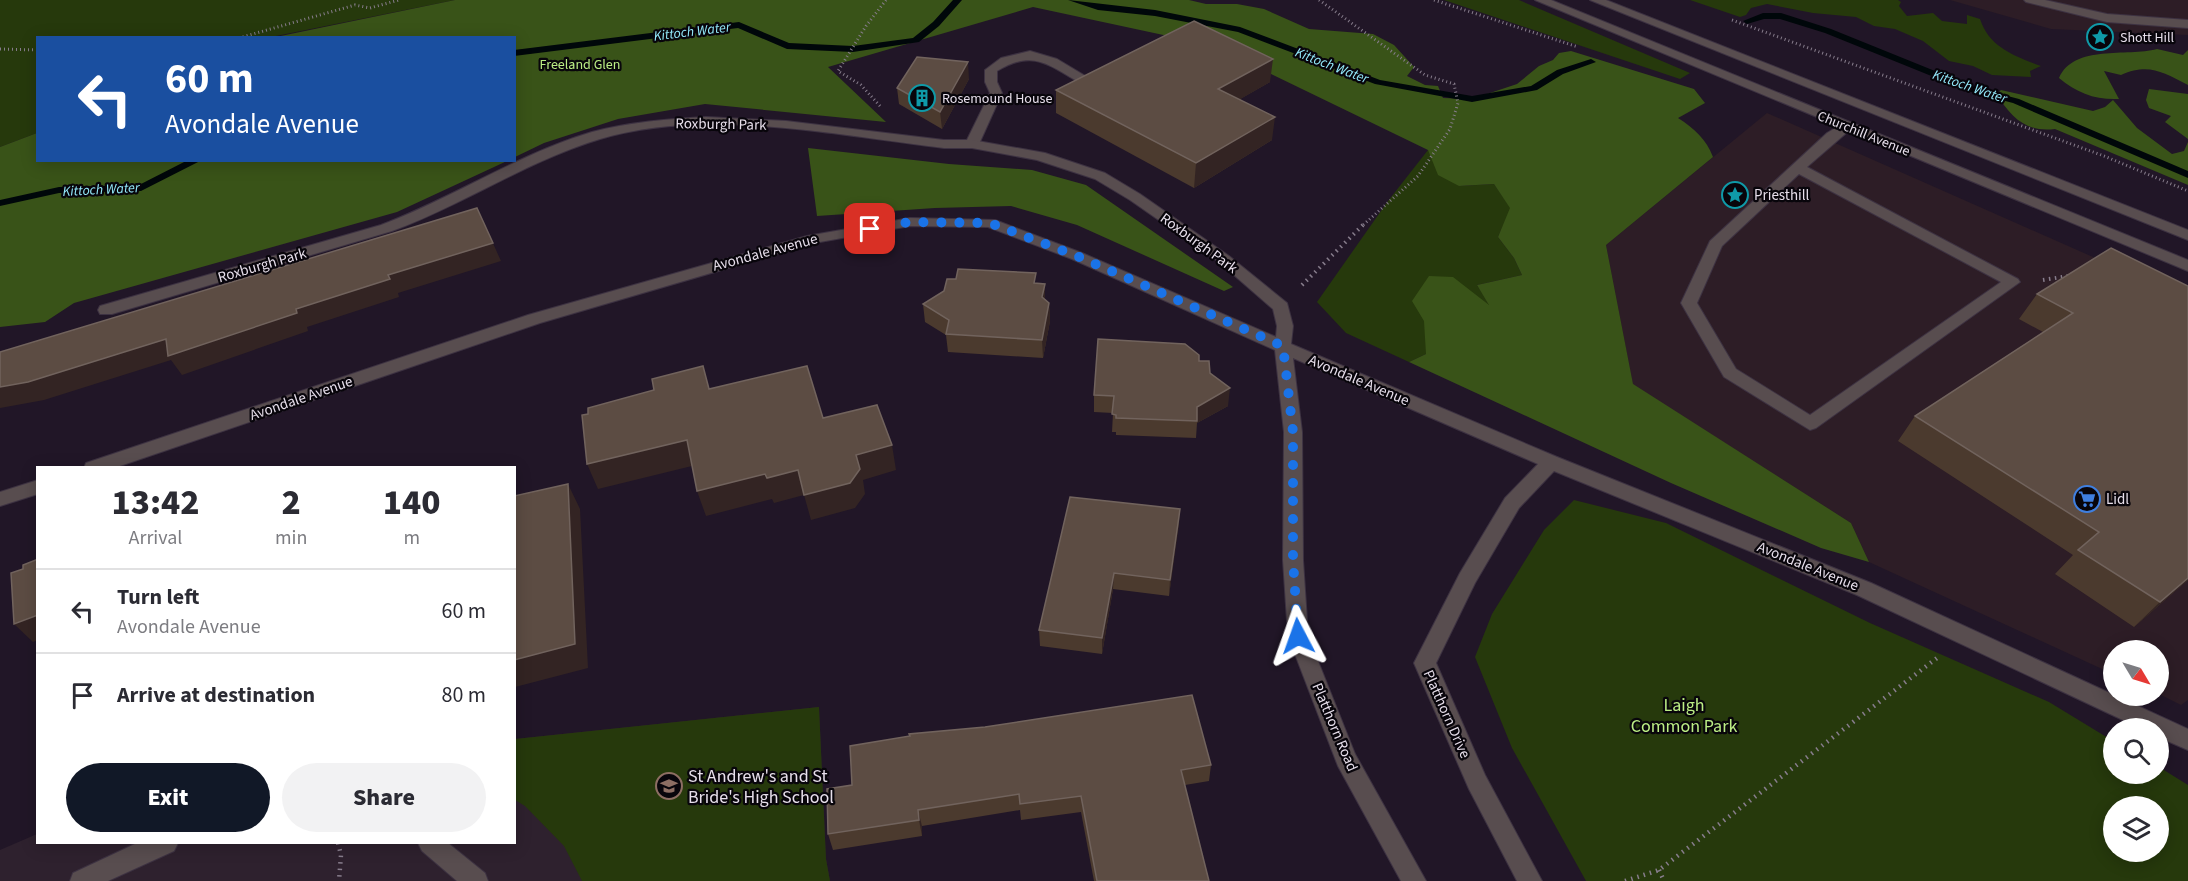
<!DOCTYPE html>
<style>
:root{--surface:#fff;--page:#f2f2f3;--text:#2b2b33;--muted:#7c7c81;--line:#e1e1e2;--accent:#111827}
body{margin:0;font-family:"Source Sans 3",sans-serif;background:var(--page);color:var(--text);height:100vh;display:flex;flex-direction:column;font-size:22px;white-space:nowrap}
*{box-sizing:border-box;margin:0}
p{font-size:20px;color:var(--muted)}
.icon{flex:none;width:33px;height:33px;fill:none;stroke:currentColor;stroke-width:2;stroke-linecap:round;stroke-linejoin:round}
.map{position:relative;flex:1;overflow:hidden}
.sheet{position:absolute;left:36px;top:466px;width:480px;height:378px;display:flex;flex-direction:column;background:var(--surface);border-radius:0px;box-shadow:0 3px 15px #0003}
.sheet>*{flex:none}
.hud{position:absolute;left:36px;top:36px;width:480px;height:126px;border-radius:0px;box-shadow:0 3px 15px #0003;background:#1a4fa0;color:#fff;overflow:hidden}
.needle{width:39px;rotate:128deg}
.buttons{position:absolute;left:2103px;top:640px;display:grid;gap:12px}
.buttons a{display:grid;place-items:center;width:66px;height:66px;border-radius:50%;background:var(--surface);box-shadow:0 3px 15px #0003;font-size:30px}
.pin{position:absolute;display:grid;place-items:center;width:51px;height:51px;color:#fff;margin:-26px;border-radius:12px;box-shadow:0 3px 9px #0006}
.me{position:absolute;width:66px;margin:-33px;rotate:356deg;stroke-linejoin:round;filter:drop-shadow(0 0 4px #0008)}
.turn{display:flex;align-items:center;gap:21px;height:126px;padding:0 30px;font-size:27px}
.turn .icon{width:78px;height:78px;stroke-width:2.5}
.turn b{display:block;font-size:42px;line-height:51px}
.eta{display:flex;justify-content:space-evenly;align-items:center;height:102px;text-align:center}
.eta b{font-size:36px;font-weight:800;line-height:42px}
.primary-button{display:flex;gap:12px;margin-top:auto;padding:12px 30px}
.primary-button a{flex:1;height:69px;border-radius:36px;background:var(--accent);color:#fff;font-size:24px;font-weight:800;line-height:69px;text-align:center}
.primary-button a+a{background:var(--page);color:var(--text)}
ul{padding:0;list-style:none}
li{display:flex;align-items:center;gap:18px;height:84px;padding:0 30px;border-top:2px solid var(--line)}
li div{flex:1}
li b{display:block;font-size:22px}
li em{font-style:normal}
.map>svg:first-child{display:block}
</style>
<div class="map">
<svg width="2188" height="881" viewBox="0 0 2188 881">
<rect width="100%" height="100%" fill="#211627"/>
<!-- commercial -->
<path fill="#2d1d26" d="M1950,0h238v35l-137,-6z
M1767,113l421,186v401l-7,5 -22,-11 -1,-43h-44l-1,23 -244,-112 -18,-39 -218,-138 -27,-140z"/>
<!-- education -->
<path fill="#2e212e" d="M819,707l7,152 4,22h-830v-31l37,-16 1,9h476l1,-104z"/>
<!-- green -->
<path fill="#26390c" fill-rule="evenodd" d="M0,0h455l-184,37 -233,1 -1,95 -37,14z
M1444,0h75l171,73 -10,6z
M1690,0h208l3,2 -2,4 8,10 26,-3 9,8 25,3v-9l13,4c9,28 34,37 61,47l-11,5 1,6 -39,-2 -19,-9 -24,-5 -26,-20 -28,-12 -21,-3 -18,-9 -43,-4 -46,-9 -16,4 -5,7 -6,2z
M1428,150l31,36 35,-2 17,24 -13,29 16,21 8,17 -45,10 14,21 -64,20 -1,28 -17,8 -63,-29 -29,-31 71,-101z
M1574,500l92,23 204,100 179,79 64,39 1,33h44l1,-7 29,18v96h-602l-74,-133 -37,-91 17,-43 52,-84zM2114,807h44v45h-44z
M819,707l7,152 4,22h-248l-18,-35 -39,-40 -10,-6v-61z"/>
<!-- forest -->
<path fill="#395318" d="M455,0h734l17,4h31l27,5 45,20 64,5 21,11 20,22 -7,9 18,9 13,1 5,12 29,1 45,-15 22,-18 14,-6 6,-7 12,-2 123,38 11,14 -27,15c17,11 28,21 35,39l-107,88 27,139 218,139 18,39 -48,-14 -150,-65 -262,-121 17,-8 -2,-33 -12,-20 17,-25 24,1 36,28 -12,-20 45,-10 -8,-17 -16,-21 12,-29 -16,-24 -35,2 -21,-11 -10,-25 -227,-110 -19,-1 -149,-32 -205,60 58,55 -181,-18 -87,15 -74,24 -29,14 -1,-119h-243z
M2157,49l26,6 5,-5v35c-26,-13 -39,-22 -67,-10l-17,-4 15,28c-24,1 -42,-6 -60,-21 15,-34 68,-21 98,-29z
M2149,89l39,5v45l-23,-17 6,-6 -22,-8 -3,-8z
M2001,90l92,21 12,-4 8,-7 24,28 35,26 12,-3 4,-9v43l-133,-56c-28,4 -45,-12 -58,-35z
M37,133l1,27 469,1 -110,51 -323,91 -29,19 -45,5v-180z
M808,148l141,16 83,6 54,15 147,102 -9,4 -147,-66 -66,-19 -76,2 -118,8z"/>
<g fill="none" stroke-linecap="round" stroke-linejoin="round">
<!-- stream -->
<path fill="#00070a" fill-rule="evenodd" d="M953,0h9l-23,26 -20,16 -66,10 -66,-3 -49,-21 -224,28v-6l225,-28 50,21 64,3 60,-8 20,-16z
M1068,0l87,10 85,17 140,53 92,16 59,-10 26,-16 34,-11 5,3 -33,12 -26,16 -65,12 -97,-18 -137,-52 -83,-16 -57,-6z
M1763,13h18l50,16 146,59 42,11 169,72v7l-175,-75 -42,-11 -146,-59 -45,-14h-16l-17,5 -4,-3z
M188,160h14l-61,31 -82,2 -59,13v-6l59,-13 80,-2z"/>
<defs>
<path id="service" d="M2024,0h21l62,14 81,6v8l-81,-6 -81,-20z
M1030,51l27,8 40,24 -1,3c-8,1 -12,-2 -19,-5 -31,-18 -45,-31 -80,-10v11l5,11 -23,51 -2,3h-10l-2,-3 25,-51 -5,-11v-12l16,-12z
M1847,121l7,4 -2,3 -45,39 211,112 2,3 -204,146 -6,2 -86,-53 -43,-74 29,-62 117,-108zM1799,174l202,108 -191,133 -74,-46 -39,-66 25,-57z
M137,843h41l-4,8 -66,30h-38l3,-8z
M418,843h30l37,30 3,8h-31l-35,-30z"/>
<path id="minor" d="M706,117l80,4 158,19h28l73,13 60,20 35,21 89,62 58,47 6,23 -2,18 266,113 314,126 317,146v21l-30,-13v-8h-16l-285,-134 -303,-124 -35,37 -44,75 -39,80 49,112 57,106h-25l-48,-92 -55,-126 46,-90 45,-75 33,-34 -245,-106 9,74 1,128 5,76 47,118 71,127h-25l-63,-115 -50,-130 -5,-76 1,-128 -9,-82 -203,-91 -84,-32 -78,-1 -96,17 -274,80 -426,145h-30l2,-5 442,-148 279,-79 103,-18 85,2 87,33 194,84 1,-11 -4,-17 -54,-47 -89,-62 -35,-21 -58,-19 -65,-12h-28c-109,-13 -237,-41 -344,-9 -73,22 -137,66 -208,92l-280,83h-12l-2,-4 2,-4 281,-81c72,-27 137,-71 211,-93 38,-10 76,-13 114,-15z
M38,480v14l-38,12v-14z"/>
<path id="tertiary" d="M1535,0h16l637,260v11z
M1590,0h16l582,230v10z"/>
</defs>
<!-- service casing -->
<use href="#service" stroke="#3d3242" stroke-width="2"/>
<!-- minor casing -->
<use href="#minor" stroke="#3d3242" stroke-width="2"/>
<!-- tertiary casing -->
<use href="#tertiary" stroke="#3d3242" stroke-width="2"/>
<!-- path-far2 -->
<path stroke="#877d8c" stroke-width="3" stroke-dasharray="1 3" stroke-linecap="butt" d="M1319,0l106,75 29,9 4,19 -8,26 -32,47 -56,50
M1434,0l144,47
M1732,20l372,136 84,35
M239,38l116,-33 15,3 29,-8
M0,49l38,1
M880,106l-19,-21 -23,-14 28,-45 20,-26"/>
<!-- path-far1 -->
<path stroke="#877d8c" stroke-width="4" stroke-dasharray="1.5 4.5" stroke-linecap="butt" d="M2043,280l25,-4
M1302,285l62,-61"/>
<!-- path -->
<path stroke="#877d8c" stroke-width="4.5" stroke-dasharray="1.5 5" stroke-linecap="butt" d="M338,843l3,12 -2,26
M1659,870l5,11
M1625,881l34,-11 278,-212"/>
<!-- service -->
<use href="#service" fill="#584d4f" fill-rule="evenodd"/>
<!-- minor -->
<use href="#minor" fill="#584d4f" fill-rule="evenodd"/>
<!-- tertiary -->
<use href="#tertiary" fill="#584d4f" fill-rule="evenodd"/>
</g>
<!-- wall -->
<path fill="#4b3a2e" d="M969,79l-27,50 -43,-25 -2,-16z
M1270,82l-30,17 32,41 -78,48 -138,-75v-23z
M2111,248l77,332 -54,47 -79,-53 18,-19 -175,-114 17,-25 128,-84 -24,-13 18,-25z
M1037,283l8,1v15l4,4 1,18 -7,37 -95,-6 -2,-17 -21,-13 -2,-18 21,-13z
M1199,361l11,12 18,33 -31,17 -1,15 -80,-3v-3h-4l1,-19 -19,-1v-17z
M1180,509l-11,87 -56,-7 -11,65 -62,-8 -1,-16z
M1211,765l-2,16 -24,4 24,96h-115l-13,-69 -60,8 -1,-10 -98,16v10l-89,14 -5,-16 -1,-45z"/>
<!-- shaded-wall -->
<path fill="#332423" d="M1273,59l-3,23 -54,31 2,-24z
M968,62l1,17 -27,50 -2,-17z
M1275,117l-3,23 -78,48 2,-25z
M477,208l24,53 -103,32 1,4 -92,30 1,4 -126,44 -11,-15 -127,40 -44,8v-21l166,-48 130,-30 92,-34z
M1045,284v18l-3,-5z
M1049,303l1,18 -7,37 -1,-18z
M1230,388l-2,18 -31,17v-16z
M687,440l9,25 -98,24 -11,-25z
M892,445l4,25 -33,10 2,14 -10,14 -44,12 -7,-25 52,-40z
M798,470l6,25 -30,8 -2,-4 -66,17 -9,-25 68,-17z
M568,484l12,25 8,159 -73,19 -1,-27z
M1180,509l-1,16 -10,71 1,-16z
M1114,573l-1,16 -11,65v-16z
M2188,578v2l-54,47 26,-25z
M38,615v25l-5,2 -19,-18z
M918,810l4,16v10l-3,-16z"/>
<!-- building -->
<path fill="#5c4c43" stroke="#71635d" stroke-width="1.5" d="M1194,21l79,38 -55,30 57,28 -79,46 -140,-73z
M917,57l51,5 -28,50 -43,-24z
M477,208l16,35 -105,32 2,4 -94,30 1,4 -129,43 -2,-17 -138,43 -28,5v-35z
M2111,248l77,38v292l-28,24 -82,-52 21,-18 -184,-116 158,-103 -36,-19z
M958,269l78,4 -2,10 11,1 -3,13 7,6 -7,37 -96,-6 3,-14 -26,-16 21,-13 3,-12h9z
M1098,339l87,5 14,11v6h10l1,12 20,15 -33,19v14l-81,-3v-3l-4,-1 2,-18 -20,-1z
M703,366l6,23 98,-23 16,52 54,-13 15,40 -36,10 4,14 -10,14 -46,12 -6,-25 -31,8 -2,-4 -68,17 -10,-51 -100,24 -5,-49 6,-1v-6l66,-18 -2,-11z
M568,484l7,160 -61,16v-164z
M1070,497l110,12 -10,71 -56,-7 -12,65 -63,-8z
M38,559v56l-24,9 -3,-51 12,-4v-4z
M1192,695l19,70 -30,5 28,111h-112l-16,-85 -61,8 -1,-10 -101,16 1,10 -91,14 -1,-45 25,-4 -2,-39 60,-10 -1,-2 76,-7z"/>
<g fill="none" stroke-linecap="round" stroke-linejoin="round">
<!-- route -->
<path stroke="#1a73e8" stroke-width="10" stroke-dasharray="0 18" d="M870,229l40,-7 80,1 87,33 206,90 10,86v128l5,76"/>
</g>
<!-- icons -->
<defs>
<symbol id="sight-ring" viewBox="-11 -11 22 22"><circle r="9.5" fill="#08050b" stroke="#0f9aa8" stroke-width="1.5"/><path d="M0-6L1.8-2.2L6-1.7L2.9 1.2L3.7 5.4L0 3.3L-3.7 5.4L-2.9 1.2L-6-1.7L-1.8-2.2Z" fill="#0f9aa8"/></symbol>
<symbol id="building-ring" viewBox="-11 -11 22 22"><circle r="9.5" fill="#08050b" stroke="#0f9aa8" stroke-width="1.5"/><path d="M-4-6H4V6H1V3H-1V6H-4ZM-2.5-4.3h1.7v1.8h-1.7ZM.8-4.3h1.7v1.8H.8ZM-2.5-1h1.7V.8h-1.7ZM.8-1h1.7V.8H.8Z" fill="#0f9aa8"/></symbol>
<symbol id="supermarket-ring" viewBox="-11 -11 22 22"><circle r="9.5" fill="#08050b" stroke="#3f7fe0" stroke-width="1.5"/><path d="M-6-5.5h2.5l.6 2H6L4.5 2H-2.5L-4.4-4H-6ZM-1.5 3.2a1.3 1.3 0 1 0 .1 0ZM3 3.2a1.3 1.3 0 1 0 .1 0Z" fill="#3f7fe0"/></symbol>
<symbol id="school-ring" viewBox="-11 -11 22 22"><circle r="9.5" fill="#08050b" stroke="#8d6e63" stroke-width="1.5"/><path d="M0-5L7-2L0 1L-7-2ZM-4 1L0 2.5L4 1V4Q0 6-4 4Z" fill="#8d6e63"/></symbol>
</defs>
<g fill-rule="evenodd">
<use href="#sight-ring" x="2085" y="22" width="30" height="30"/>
<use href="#building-ring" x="907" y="83" width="30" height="30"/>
<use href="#sight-ring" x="1720" y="180" width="30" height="30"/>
<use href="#supermarket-ring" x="2072" y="484" width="30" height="30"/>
<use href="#school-ring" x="654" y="771" width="30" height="30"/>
</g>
<g text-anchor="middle" stroke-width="4.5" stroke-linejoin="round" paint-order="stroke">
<!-- far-water labels -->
<g font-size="14" font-style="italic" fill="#94eafb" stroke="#08050b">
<text transform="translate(692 31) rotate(-7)" y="5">Kittoch Water</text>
<text transform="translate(1332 65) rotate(21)" y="5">Kittoch Water</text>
<text transform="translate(1970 86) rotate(19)" y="5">Kittoch Water</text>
<text transform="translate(101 189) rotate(-3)" y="5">Kittoch Water</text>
</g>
<!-- far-poi labels -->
<g font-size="14" fill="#e7dfeb" stroke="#08050b" text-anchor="start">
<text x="2120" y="42">Shott Hill</text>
<text x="942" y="103">Rosemound House</text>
</g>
<!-- far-park labels -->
<g font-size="14" fill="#bcee85" stroke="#08050b">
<text x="580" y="69">Freeland Glen</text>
</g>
<!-- far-street labels -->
<g font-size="14" fill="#e7dfeb" stroke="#08050b">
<text transform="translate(1864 133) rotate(22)" y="5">Churchill Avenue</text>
</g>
<!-- street labels -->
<g font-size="15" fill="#e7dfeb" stroke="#08050b">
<text transform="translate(721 124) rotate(1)" y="5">Roxburgh Park</text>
<text transform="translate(1199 243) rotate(36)" y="5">Roxburgh Park</text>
<text transform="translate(765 252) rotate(-15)" y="5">Avondale Avenue</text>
<text transform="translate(262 265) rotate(-16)" y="5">Roxburgh Park</text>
<text transform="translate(1359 380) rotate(23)" y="5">Avondale Avenue</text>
<text transform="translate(301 398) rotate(-19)" y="5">Avondale Avenue</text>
<text transform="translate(1808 566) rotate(22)" y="5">Avondale Avenue</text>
<text transform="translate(1447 714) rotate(66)" y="5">Platthorn Drive</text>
<text transform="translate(1335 727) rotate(67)" y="5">Platthorn Road</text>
</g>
<!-- poi labels -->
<g font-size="15" fill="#e7dfeb" stroke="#08050b" text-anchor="start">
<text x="1754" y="200">Priesthill</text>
<text x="2106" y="504">Lidl</text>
</g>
<!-- near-park labels -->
<g font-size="18" fill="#bcee85" stroke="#08050b">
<text x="1684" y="711">Laigh<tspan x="1684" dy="21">Common Park</tspan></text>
</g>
<!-- near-poi labels -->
<g font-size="18" fill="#e7dfeb" stroke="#08050b" text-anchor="start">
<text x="688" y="782">St Andrew's and St<tspan x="688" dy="21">Bride's High School</tspan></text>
</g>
</g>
</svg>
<div class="buttons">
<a><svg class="needle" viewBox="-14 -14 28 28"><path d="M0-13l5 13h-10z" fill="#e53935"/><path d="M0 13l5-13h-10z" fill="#7c7c81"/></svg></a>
<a><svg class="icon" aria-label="search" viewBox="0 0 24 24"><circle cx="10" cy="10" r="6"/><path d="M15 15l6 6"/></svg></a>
<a><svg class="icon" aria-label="layers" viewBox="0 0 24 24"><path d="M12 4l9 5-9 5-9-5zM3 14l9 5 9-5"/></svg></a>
</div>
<div class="pin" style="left:870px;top:229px;background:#d93025"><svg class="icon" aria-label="arrive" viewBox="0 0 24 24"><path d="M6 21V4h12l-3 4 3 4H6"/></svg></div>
<svg class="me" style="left:1298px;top:636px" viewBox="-20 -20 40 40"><path d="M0-17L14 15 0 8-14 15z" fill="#1a73e8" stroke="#fff" stroke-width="4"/></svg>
<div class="hud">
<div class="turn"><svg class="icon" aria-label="left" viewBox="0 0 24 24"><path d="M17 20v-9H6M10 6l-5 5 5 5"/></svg><div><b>60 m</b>Avondale Avenue</div></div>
</div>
<section class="sheet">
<div class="eta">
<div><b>13:42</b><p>Arrival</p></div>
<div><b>2</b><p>min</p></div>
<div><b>140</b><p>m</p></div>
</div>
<ul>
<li><svg class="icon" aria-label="left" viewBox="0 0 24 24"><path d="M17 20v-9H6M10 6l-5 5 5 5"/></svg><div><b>Turn left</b><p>Avondale Avenue</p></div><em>60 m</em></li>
<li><svg class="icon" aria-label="arrive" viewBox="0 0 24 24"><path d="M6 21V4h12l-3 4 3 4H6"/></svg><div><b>Arrive at destination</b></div><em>80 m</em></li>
</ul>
<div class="primary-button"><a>Exit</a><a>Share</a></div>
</section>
</div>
